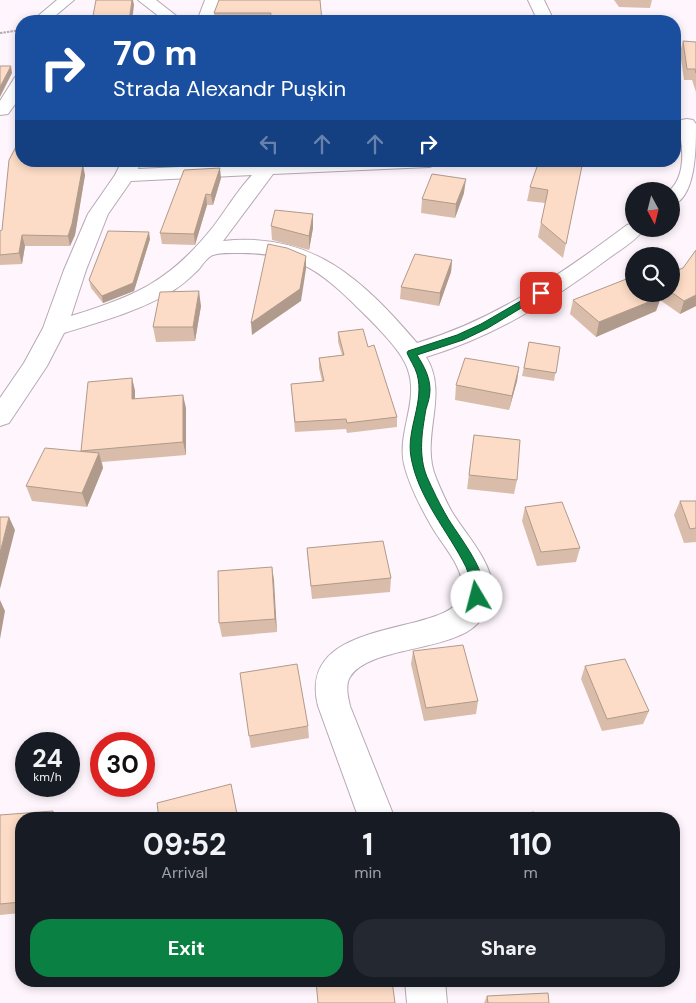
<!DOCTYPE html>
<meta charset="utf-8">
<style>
:root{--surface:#171b24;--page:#242831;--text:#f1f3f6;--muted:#9ea1a6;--accent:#0b8043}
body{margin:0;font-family:"DM Sans",sans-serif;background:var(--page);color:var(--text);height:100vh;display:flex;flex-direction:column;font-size:19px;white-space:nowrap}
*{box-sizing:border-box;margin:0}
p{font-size:16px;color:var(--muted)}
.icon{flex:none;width:28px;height:28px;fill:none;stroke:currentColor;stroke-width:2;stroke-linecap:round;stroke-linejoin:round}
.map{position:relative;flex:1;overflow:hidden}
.side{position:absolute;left:15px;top:812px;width:665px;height:175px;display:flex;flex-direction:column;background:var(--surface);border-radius:20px;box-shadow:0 2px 8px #0003}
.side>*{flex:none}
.guide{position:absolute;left:15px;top:15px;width:666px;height:152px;border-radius:20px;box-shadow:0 2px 8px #0003;background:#1a4fa0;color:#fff;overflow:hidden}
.needle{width:32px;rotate:173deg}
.buttons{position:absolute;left:625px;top:182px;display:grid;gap:10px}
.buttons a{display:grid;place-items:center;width:55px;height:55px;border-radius:50%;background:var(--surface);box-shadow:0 2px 8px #0003;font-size:25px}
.speed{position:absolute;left:15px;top:732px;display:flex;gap:10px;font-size:25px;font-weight:700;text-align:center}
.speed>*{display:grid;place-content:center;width:65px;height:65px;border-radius:50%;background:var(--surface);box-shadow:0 2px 8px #0003;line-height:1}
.speed small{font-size:12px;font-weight:400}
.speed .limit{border:8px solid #d22;background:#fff;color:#111}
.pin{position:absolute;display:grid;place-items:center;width:42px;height:42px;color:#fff;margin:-21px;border-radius:10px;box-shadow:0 2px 8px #0006}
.me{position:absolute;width:55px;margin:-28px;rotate:352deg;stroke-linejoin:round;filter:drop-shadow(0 0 4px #0008)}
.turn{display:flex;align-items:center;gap:18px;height:105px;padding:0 15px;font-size:22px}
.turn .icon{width:65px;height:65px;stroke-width:2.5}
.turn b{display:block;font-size:35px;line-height:42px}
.lanes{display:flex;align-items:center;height:48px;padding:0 15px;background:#0003;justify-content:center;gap:25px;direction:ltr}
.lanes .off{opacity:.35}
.eta{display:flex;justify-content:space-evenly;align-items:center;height:85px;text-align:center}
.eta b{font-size:30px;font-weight:700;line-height:35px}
.cta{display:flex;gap:10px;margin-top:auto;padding:10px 15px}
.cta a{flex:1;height:58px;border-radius:20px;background:var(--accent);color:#fff;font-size:20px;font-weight:700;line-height:58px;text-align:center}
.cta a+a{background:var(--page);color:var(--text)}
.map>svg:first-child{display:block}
</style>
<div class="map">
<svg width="696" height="1003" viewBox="0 0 696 1003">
<rect width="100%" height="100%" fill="#fef5fd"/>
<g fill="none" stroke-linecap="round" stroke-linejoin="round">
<defs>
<path id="minor" d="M57,0h17l-25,21h-17z
M138,0h18l27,21h-18z
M205,0h16l-8,21h-16z
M528,0h16l10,21h-16z
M21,76v20l-13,18 -8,1v-14l15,-24z
M687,119l6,1 3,4c0,26 0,74 -25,82v-15h-2c18,-16 14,-46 9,-67l3,-4z
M122,161h19l-3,8 123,-6v-2h177l-2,4 -7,2 -156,7 -50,67c89,-10 140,39 194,102 78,-23 146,-70 210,-118l7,-2v6h10c-8,12 -23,20 -35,29 -56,42 -116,79 -183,99 24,38 -7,80 10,121 5,12 10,24 16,34 14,23 39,48 41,77 0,11 -8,26 -15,34 -26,29 -109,23 -128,54 -5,8 -2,20 0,29l45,113h-36l-41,-113c-24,-97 147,-65 145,-118 -1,-23 -20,-42 -31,-61 -11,-19 -23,-42 -28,-63 -7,-32 15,-62 4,-94 -6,-21 -41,-53 -57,-69 -36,-35 -60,-48 -111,-48 -7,0 -23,-1 -29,3 -5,3 -9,9 -12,13 -9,9 -19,18 -30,24 -32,19 -70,29 -105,40l-17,33 -38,57 -9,3v-28l24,-35 19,-35 21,-58 24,-56 27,-39zM252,175c-15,16 -26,35 -39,52 -43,54 -77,69 -142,89l15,-46 22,-56 23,-33z
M405,981h40l2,22h-40z"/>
</defs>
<!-- minor casing -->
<use href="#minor" stroke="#b7a8b5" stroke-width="2"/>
<!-- path -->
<path stroke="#b3abb2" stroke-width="2" stroke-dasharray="2.5 1" stroke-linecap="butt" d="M0,33l21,-3"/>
<!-- minor -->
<use href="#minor" fill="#fff" fill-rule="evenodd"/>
</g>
<!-- wall -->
<path fill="#d9bdaa" d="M219,0l103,21h-107l-1,-8z
M614,0h38l-2,8 -31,-1z
M683,41l13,1v50l-4,-12h-8l-4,-28z
M21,161h52v4l12,10 -10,60 -5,11h-45l-3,18 -22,1v-34l2,-1z
M583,161l-20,97 -25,-21 7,-34 -18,-2 3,-14z
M221,178l-8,27h-6l-12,40 -33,-1 -2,-11z
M464,193l-9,25 -34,-5 1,-14z
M313,214v14l-4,22 -37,-10 -1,-14z
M150,239l-16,52 -31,12 -12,-15 -2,-8z
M696,250v56l-16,8 -20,-14 -4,11 -60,26 -26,-23 3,-14 61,-6h37v-21l12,-5z
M452,260l-1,12 -12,34 -39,-7 1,-12z
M201,306l-6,35 -39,1 -3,-15z
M338,332l30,15 29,70v10l-50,6 -1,-4 -51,3 -4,-48 31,-3 -3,-13v-10l23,-3 -4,-13z
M529,342l31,5 -6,34 -32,-5z
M519,367l-2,14 -8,29 -54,-10 1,-15z
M132,378l3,13v8l51,9v47l-84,7 1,6 -16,39 -55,-6 -6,-15 55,-34z
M474,435l43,45 -3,14 -47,-5z
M680,501h16v41l-12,1 -10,-28z
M525,507l55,41 -4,14 -39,4 -15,-45z
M307,548l84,30 -1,14 -78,7 -4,-37z
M272,567l5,65 -55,5 -3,-14z
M413,651l65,50 -2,13 -52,7 -13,-57z
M585,666l64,45 -6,13 -41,7 -21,-52z
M308,726l1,12 -58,10 -2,-12z
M53,811l4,8h-36v94l-21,2v-100z
M487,996l62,7h-65z"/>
<!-- shaded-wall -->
<path fill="#b09a8b" d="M132,0h1l1,5 -2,16h-3z
M11,66l1,7 -12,24v-10z
M83,165l2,10 -10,60 -5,11 -2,-10z
M220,168l1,10 -8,27 -2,-10z
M466,179l-2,14 -9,25 1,-14z
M206,194l1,11 -12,40 -1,-11z
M313,214v14l-4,22v-14z
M149,232l1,7 -16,52 -31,12 -1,-7z
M22,235l3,11 -3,18 -3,-11z
M306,256v13l-5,32 -49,34 -1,-12z
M452,260l-1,12 -12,34 1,-13z
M199,291l2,15 -6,35 -2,-14z
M696,295v11l-16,8 4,-13z
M661,297l-5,14 -60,26 3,-15z
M519,367l-2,14 -8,29 3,-14z
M132,378l3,13v21l-3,-13z
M183,395l3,13v47l-3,-13z
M99,453l4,15 -16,39 -5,-14z
M9,517l6,13 -15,59v-36z
M272,567l2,13 3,52 -2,-13z
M0,600l5,11 -5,28z
M53,811l4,8h-5z"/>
<!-- building -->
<path fill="#fcdcc6" stroke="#b09a8b" d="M96,0h36l-3,21h-37z
M219,0h101l2,21h-52l1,-8h-57z
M624,17v4h-27l-1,-3z
M683,41l13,1v31l-1,-4h-8z
M0,66h11l-11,21z
M21,137v24h50v4h12l-11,59 -4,12 -46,-1 -3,18 -19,2v-24l2,-1 7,-70z
M539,161h44l-17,83 -25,-21 7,-33 -18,-3z
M220,168l-9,27 -5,-1 -12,40 -34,-1 24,-63z
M432,174l34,5 -10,25 -34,-5z
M275,210l38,4 -4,22 -38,-10z
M108,231l41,1 -16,51 -31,13 -13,-16z
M268,244l19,4 19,8 -6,33 -49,34z
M696,250v45l-12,6 -13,-9v-19l12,-5z
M415,254l37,6 -12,33 -39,-6z
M634,276v18h23l4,3 -62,25 -26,-22z
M199,291l-6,36h-40l7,-35z
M363,329l5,18 6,-2 23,72 -50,6 -1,-4 -51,3 -4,-38 33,-3 -5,-23 25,-3 -6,-23z
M529,342l31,5 -4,26 -32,-5z
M465,358l54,9 -7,29 -56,-11z
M132,378v21l51,-4v47l-102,9 7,-69z
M474,435l46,5 -3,40 -48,-5z
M45,448l54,5 -17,40 -56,-7z
M680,501h16v27l-6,1z
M562,502l18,46 -39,4 -16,-45z
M0,517h9l-9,36z
M383,541l8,37 -80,8 -4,-38z
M272,567l3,52 -56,4 -1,-52z
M463,645l15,56 -52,7 -13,-57z
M625,659l24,52 -42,8 -22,-53z
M297,664l11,62 -59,10 -9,-63z
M231,784l7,35h-79l-2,-16z
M53,811l-1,8h-31v83l-21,2v-89z
M534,812l2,7h-45z
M316,981h76l3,22h-77z
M548,993l1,10h-61l-1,-7z"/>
<!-- route -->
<path fill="#0b8043" stroke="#07532c" d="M538,291h6l2,2 -58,35 -25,12 -46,15c7,11 13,22 13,35 0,6 -2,13 -4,19 -4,23 -8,46 1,68 6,13 12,26 19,38 11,20 48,62 36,86h-9c-5,-10 -2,-23 -7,-34 -18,-36 -48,-69 -55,-110 -5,-28 14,-55 6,-83 -2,-7 -7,-14 -10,-21l1,-2 49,-16 24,-11z"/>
</svg>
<div class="buttons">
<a><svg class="needle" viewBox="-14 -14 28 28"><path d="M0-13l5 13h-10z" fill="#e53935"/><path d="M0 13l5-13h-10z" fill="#9ea1a6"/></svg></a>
<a><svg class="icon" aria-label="search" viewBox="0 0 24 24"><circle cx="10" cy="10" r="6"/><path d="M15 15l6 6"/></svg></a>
</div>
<div class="speed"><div>24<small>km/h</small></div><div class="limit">30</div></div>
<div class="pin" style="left:541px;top:293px;background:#d93025"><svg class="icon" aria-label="arrive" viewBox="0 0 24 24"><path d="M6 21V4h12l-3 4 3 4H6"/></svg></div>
<svg class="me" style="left:477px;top:597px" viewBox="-20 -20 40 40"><circle r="19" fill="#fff"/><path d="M0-13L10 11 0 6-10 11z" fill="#0b8043"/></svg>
<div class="guide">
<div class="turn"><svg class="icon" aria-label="right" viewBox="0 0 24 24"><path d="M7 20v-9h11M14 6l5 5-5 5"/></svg><div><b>70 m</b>Strada Alexandr Pușkin</div></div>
<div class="lanes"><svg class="icon off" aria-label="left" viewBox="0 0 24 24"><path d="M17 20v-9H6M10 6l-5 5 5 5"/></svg><svg class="icon off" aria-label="ahead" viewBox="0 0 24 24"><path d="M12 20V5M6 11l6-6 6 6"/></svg><svg class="icon off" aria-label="ahead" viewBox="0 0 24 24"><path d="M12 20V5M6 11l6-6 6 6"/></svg><svg class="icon" aria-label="right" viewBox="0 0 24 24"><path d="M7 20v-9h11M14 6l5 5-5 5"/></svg></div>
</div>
<section class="side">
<div class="eta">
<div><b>09:52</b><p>Arrival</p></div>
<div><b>1</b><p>min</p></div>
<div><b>110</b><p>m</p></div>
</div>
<div class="cta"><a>Exit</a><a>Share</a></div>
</section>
</div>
